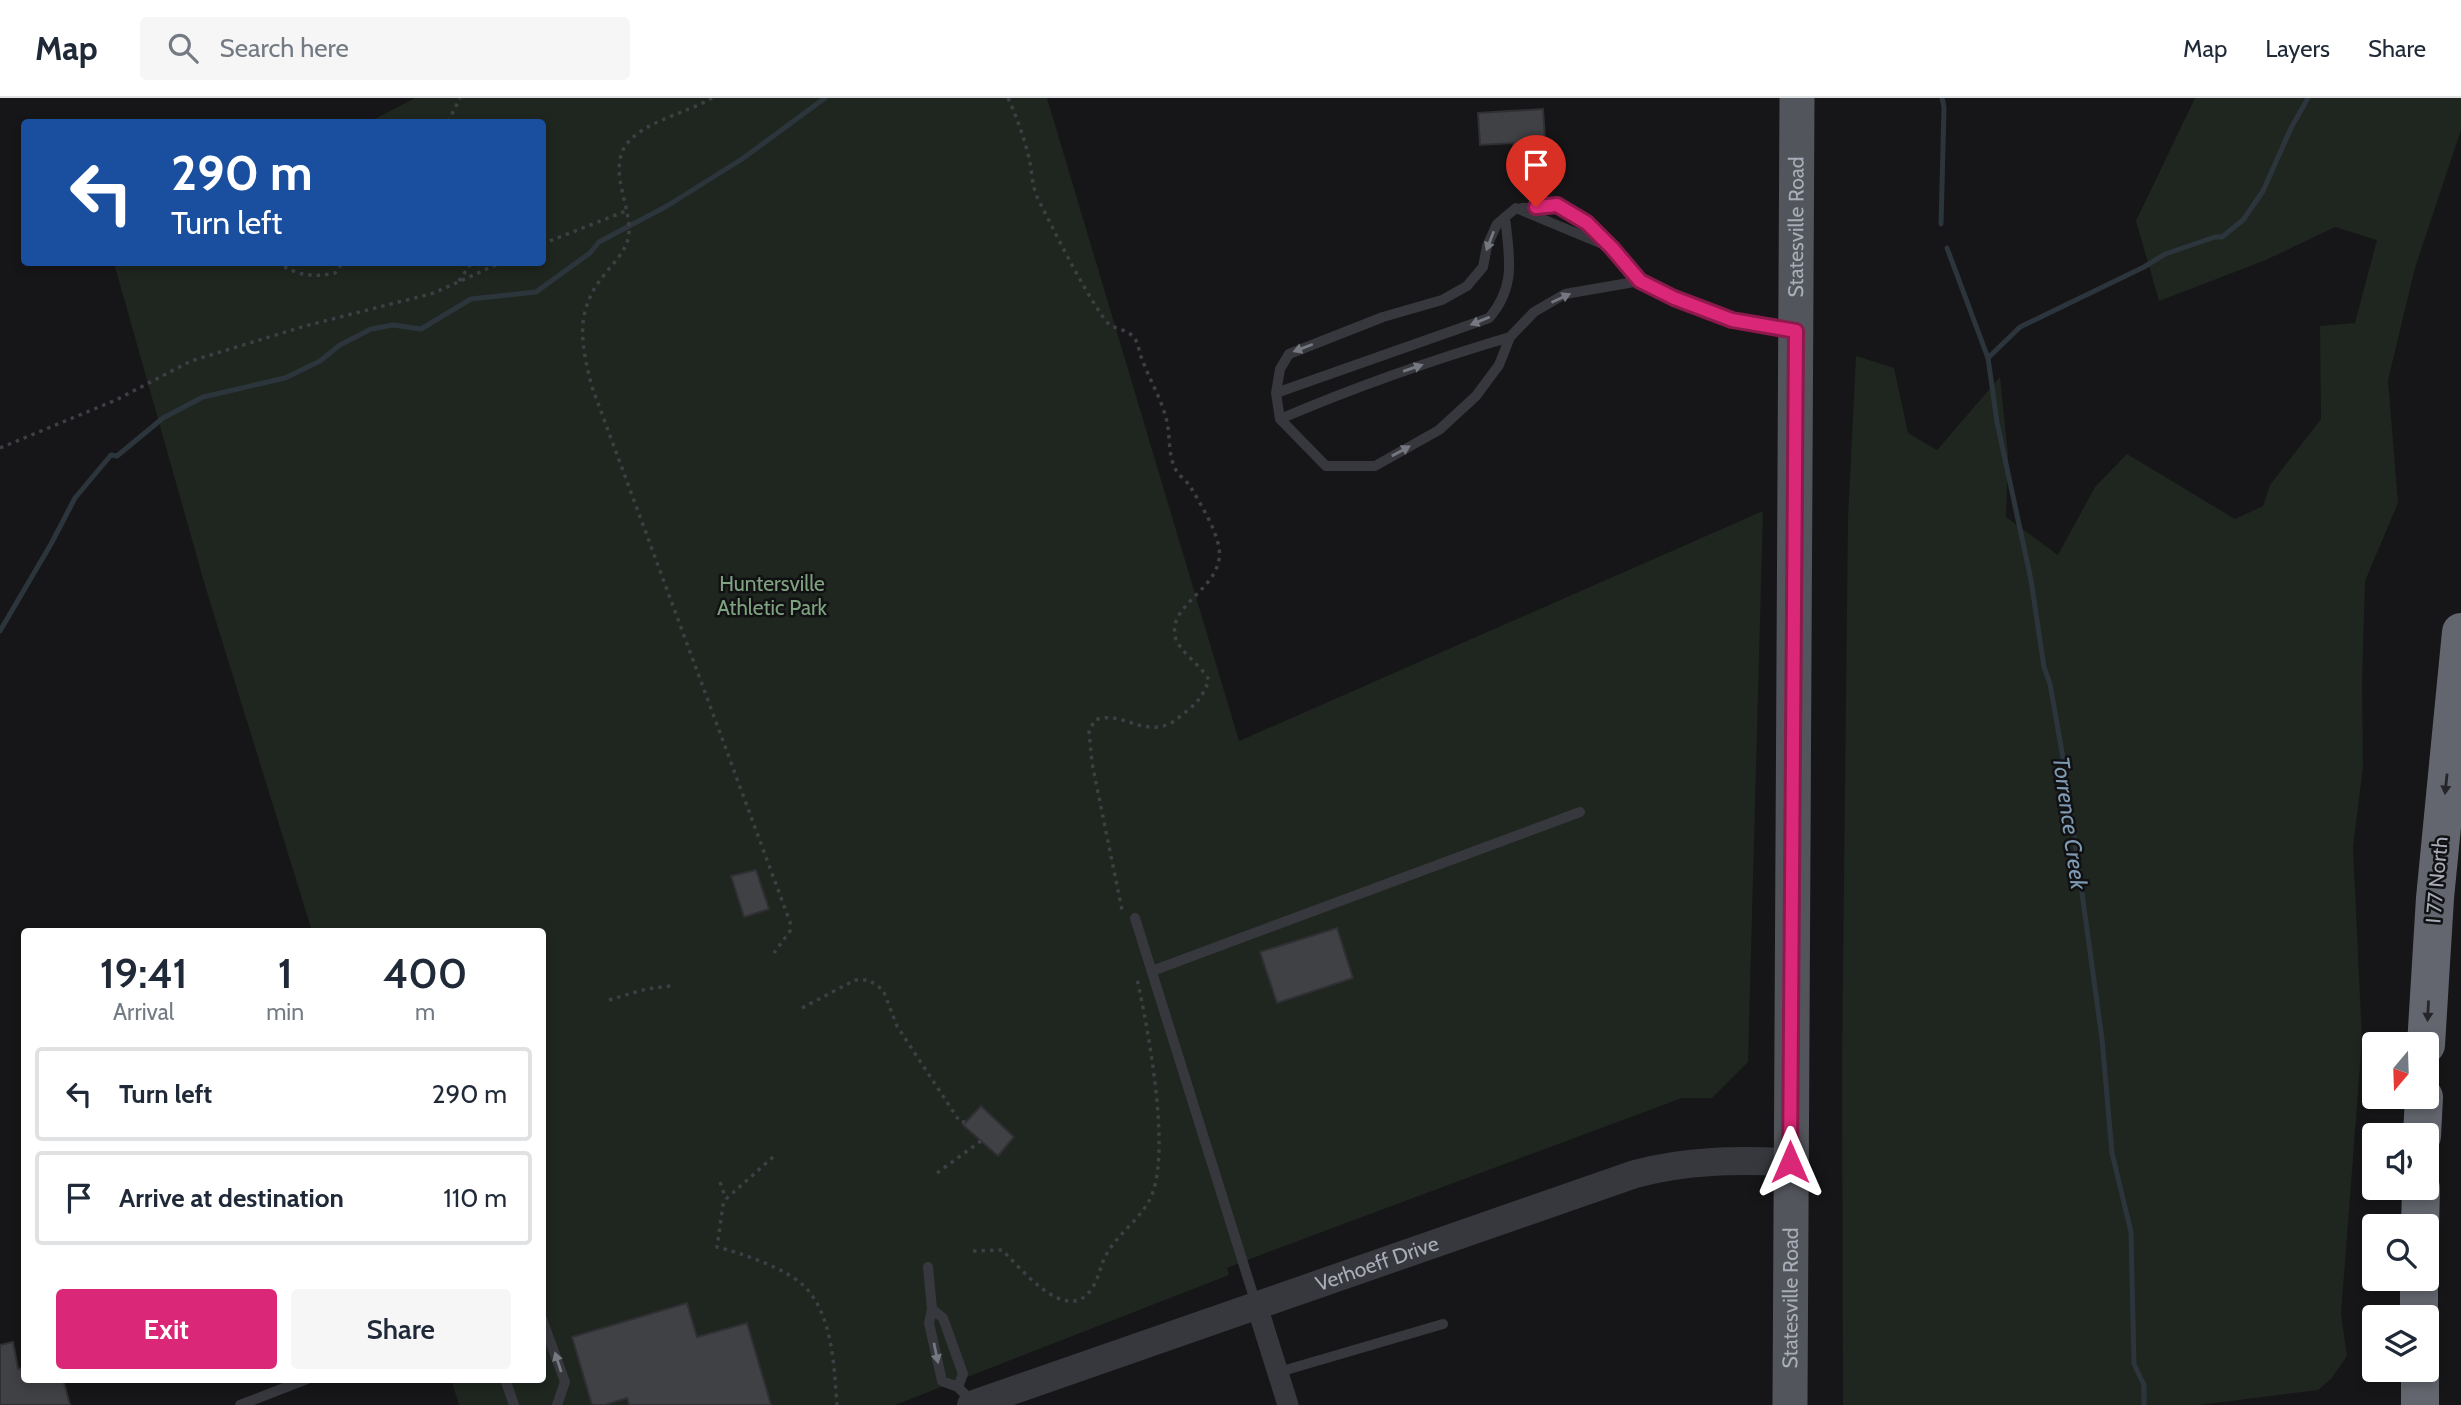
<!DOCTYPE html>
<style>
:root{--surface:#fff;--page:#f6f6f7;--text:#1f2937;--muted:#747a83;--line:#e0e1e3;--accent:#db2777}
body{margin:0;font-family:Cabin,sans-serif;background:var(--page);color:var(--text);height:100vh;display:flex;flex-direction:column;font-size:26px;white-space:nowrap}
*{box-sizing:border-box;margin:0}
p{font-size:23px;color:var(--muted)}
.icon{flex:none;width:38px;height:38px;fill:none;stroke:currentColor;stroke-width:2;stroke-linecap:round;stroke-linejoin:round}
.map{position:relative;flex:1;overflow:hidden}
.panel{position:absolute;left:21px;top:830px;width:525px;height:455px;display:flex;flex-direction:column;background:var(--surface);border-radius:7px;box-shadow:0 4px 10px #0003}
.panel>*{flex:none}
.guide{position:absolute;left:21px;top:21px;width:525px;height:147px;border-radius:7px;box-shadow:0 4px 10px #0003;background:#1a4fa0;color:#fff;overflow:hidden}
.needle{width:46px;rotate:199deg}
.controls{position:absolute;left:2362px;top:934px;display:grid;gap:14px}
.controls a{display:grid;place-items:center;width:77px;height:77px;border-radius:7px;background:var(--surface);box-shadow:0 4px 10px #0003;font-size:35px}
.pin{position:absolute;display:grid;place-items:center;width:60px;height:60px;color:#fff;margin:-72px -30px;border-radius:50% 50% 50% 0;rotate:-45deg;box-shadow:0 0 7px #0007}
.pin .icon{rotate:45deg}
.me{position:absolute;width:77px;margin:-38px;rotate:0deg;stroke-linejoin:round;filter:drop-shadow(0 0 5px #0008)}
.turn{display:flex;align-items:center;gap:24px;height:147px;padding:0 35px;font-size:32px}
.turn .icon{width:91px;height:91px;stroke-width:2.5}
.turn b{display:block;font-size:49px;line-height:60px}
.eta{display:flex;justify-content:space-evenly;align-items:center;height:119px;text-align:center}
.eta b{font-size:42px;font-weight:600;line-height:49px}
.cta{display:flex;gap:14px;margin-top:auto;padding:14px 35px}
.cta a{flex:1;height:80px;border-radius:7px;background:var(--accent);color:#fff;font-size:28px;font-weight:600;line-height:80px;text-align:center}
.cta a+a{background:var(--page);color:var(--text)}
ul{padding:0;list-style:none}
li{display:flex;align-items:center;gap:21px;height:94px;margin:0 14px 10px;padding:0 21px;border:4px solid var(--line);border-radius:7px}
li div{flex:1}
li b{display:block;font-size:26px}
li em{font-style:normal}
header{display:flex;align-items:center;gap:42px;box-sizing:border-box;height:98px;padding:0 35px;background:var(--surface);border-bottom:2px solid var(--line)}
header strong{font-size:33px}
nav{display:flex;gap:38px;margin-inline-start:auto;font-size:24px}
.search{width:490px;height:63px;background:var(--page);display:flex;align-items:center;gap:18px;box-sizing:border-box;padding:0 24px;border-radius:7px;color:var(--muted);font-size:26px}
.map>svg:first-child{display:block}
</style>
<header>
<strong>Map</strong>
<div class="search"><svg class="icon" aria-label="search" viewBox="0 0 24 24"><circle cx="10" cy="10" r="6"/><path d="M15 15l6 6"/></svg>Search here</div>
<nav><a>Map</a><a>Layers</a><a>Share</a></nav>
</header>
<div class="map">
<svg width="2461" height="1307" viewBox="0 0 2461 1307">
<rect width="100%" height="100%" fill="#161618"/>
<!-- green -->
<path fill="#1e261f" d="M415,0h632l192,643 524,-230 -15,551 -36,36h-30l-411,153 -44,17 2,7 -334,130h-436l-8,-26h91v-448h-230l-106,-342 -92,-326 428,-1v-140h-173z
M2195,0h266v32l-46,138 -27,112 10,123 -33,78 -3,103 1,83 -10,80 9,193 -21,274 6,42 -16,23 -13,11 -119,15h-356l-1,-342 6,-545 8,-162 38,12 14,65 29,17 63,-73 8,77 -2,63 52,38 37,-68 32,-33 108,65 28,-13 7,-21 51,-66 -1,-93 35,-3 22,-83 -42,-13 -69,33 -107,41 -23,-80z"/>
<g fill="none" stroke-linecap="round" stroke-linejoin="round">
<!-- stream -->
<path stroke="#2c353c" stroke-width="5" d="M1941,126l3,-117 -2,-9
M1947,150l41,110 9,64 34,158 13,87 6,17 15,85 37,270 10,114 19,79 3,132 10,21v20
M1988,260l32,-31 124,-60 21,-13 50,-17h7l21,-17 20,-29 28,-63 17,-30
M0,533l51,-87 24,-46 36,-43 6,1 46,-38 40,-21 82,-19 35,-17 20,-16 31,-16 22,-4 28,4 50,-30 65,-7 54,-39 9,-11 68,-36 75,-47 83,-61"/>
</g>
<!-- building -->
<path fill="#404145" stroke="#303034" stroke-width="2" d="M1543,11l2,30 -18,1 1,7 -15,1v-5l-33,2 -2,-32z
M756,772l13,39 -25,8 -13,-41z
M1337,830l16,50 -76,25 -17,-51z
M981,1008l33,31 -16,19 -35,-31z
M687,1205l10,34 50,-14 24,82h-142l-2,-7 -22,7h-13l-20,-68z
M13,1244l5,27 6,-1v11h39l7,26h-70v-60z"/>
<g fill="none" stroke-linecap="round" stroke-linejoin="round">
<!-- path -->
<path stroke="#3d3f44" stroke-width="3.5" stroke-dasharray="3.5 5" stroke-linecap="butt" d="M712,0c-24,15 -73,24 -88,50 -14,27 7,58 5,86 -2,18 -18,31 -28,45 -27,35 -19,69 -9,108l198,535v9l-16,22
M1008,0c9,20 16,39 21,60 3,13 3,29 9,41 21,41 41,83 67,121 7,10 23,8 30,19 4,6 4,14 7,20 7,20 19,39 24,59 5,17 1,36 10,52 3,6 10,10 14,16 10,17 23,38 28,57 12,45 -54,59 -42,96 5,14 24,25 33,41 -6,15 -10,21 -22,31 -6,4 -11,10 -18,13 -27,12 -49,-14 -74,-4l-6,11 3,32 30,147
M448,24l12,-24
M542,146l84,-33
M277,164c18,13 37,16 58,11l8,-11
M459,183l13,-19
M0,350l116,-48 75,-39 114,-35 129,-33 68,-31
M512,832v1
M609,902l37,-11 25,-3
M802,910l53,-28h14l14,10 14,36 63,96h6
M773,1059l-47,42 -3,6 -6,42c24,6 71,22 88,40 28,29 29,80 32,118
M937,1075l44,-32
M720,1084l6,17
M973,1153l29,-1c19,18 63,75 89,40 8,-11 9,-24 15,-35 11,-20 32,-34 43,-54 24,-42 -1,-173 -12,-222"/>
<!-- service -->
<path stroke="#37383d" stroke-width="10" d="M1522,110l35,-2 30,18 21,20
M1640,183l-75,13 -31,18 -24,25 -11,28 -23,31 -37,34 -64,36h-49l-46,-47 -4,-26 4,-24 9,-15 94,-37 59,-17 25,-14 16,-19 4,-21 10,-22 19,-16 96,40 28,33 51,25 41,14 61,11
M1276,295l213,-75c28,-32 20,-62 16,-101
M1280,321c75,-32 152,-59 230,-82
M1135,820l121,386
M1152,873l428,-159
M928,1169l4,42 -3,14 13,58 16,6 14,15
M932,1211l11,9 20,56 -5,13
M542,1221l23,63 -8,23
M1279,1274l164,-48
M505,1281l9,26
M240,1307l67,-26"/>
<!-- minor -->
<path stroke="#37383d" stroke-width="21" d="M1257,1208l31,99"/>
<!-- tertiary -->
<path stroke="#37383d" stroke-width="28" id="s1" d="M971,1307l664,-231c52,-14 102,-14 155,-12"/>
<!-- primary -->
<path stroke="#53555c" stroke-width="35" id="s2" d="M1790,1307l7,-1307"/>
<!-- motorway -->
<path stroke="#63666e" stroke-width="38" d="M2426,947l9,-147 26,-266
M2422,1038l2,-39
M2420,1129l1,-39
M2419,1220v-39
M2420,1272v35"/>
</g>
<!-- one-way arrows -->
<defs><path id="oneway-solid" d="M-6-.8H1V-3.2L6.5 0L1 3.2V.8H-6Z" transform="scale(1.75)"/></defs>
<g fill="#757881">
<use href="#oneway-solid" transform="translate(1490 143) rotate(111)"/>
<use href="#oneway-solid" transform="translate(1561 200) rotate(-25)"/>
<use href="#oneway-solid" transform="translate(1480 223) rotate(158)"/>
<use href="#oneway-solid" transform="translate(1303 250) rotate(159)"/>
<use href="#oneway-solid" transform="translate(1413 270) rotate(-19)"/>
<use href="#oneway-solid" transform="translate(1401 353) rotate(-29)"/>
<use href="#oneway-solid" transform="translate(936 1255) rotate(78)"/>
<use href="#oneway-solid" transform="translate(558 1264) rotate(-108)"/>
</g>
<g fill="#26262a">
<use href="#oneway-solid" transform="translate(2446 686) rotate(96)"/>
<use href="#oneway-solid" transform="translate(2428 913) rotate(93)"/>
</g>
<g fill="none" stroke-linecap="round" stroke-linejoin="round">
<defs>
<path id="route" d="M1536,109l21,-2 30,18 25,25 28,33 34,17 58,22 64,11 -6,831"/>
</defs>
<!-- route casing -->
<use href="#route" stroke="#8e194d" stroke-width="18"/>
<!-- route -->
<use href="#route" stroke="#db2777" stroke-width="12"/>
</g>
<g text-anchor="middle" stroke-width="5" stroke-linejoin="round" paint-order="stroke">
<!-- street labels -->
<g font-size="21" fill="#a8adb8" stroke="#111113">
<text dy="7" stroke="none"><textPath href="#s2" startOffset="1178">Statesville Road</textPath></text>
<text transform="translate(2437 782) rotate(-85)" y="7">I 77 North</text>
<text dy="7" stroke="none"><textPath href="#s1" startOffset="430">Verhoeff Drive</textPath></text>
<text dy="7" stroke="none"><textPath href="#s2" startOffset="107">Statesville Road</textPath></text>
</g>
<!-- park labels -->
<g font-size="21" fill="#7fa381" stroke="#111113">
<text x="772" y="493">Huntersville<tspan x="772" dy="24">Athletic Park</tspan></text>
</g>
<!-- water labels -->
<g font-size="23" font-style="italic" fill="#7f9bb3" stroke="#111113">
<text transform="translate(2070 725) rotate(82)" y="8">Torrence Creek</text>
</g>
</g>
</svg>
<div class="controls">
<a><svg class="needle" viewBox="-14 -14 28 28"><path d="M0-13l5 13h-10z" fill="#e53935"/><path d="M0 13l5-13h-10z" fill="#747a83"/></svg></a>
<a><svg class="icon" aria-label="sound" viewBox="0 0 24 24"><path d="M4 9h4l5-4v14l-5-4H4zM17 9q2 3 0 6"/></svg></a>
<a><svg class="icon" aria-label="search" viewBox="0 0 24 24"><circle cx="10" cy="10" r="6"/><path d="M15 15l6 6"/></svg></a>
<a><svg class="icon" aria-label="layers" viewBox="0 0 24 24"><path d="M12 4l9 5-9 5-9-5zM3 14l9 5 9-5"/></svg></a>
</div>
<div class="pin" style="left:1536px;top:109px;background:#d93025"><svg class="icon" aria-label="arrive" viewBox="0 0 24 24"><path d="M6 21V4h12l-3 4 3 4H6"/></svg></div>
<svg class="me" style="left:1790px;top:1064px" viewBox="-20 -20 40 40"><path d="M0-17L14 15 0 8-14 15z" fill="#db2777" stroke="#fff" stroke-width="4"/></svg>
<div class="guide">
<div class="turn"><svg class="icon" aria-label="left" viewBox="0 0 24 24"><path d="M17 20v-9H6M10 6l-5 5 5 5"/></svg><div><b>290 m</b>Turn left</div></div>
</div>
<section class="panel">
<div class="eta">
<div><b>19:41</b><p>Arrival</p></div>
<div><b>1</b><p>min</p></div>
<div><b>400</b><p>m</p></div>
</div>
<ul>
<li><svg class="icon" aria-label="left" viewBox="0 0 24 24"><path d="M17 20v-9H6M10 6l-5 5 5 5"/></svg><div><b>Turn left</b></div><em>290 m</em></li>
<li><svg class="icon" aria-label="arrive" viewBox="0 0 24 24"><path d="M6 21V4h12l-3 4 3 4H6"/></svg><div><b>Arrive at destination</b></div><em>110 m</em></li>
</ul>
<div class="cta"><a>Exit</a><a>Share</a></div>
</section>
</div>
